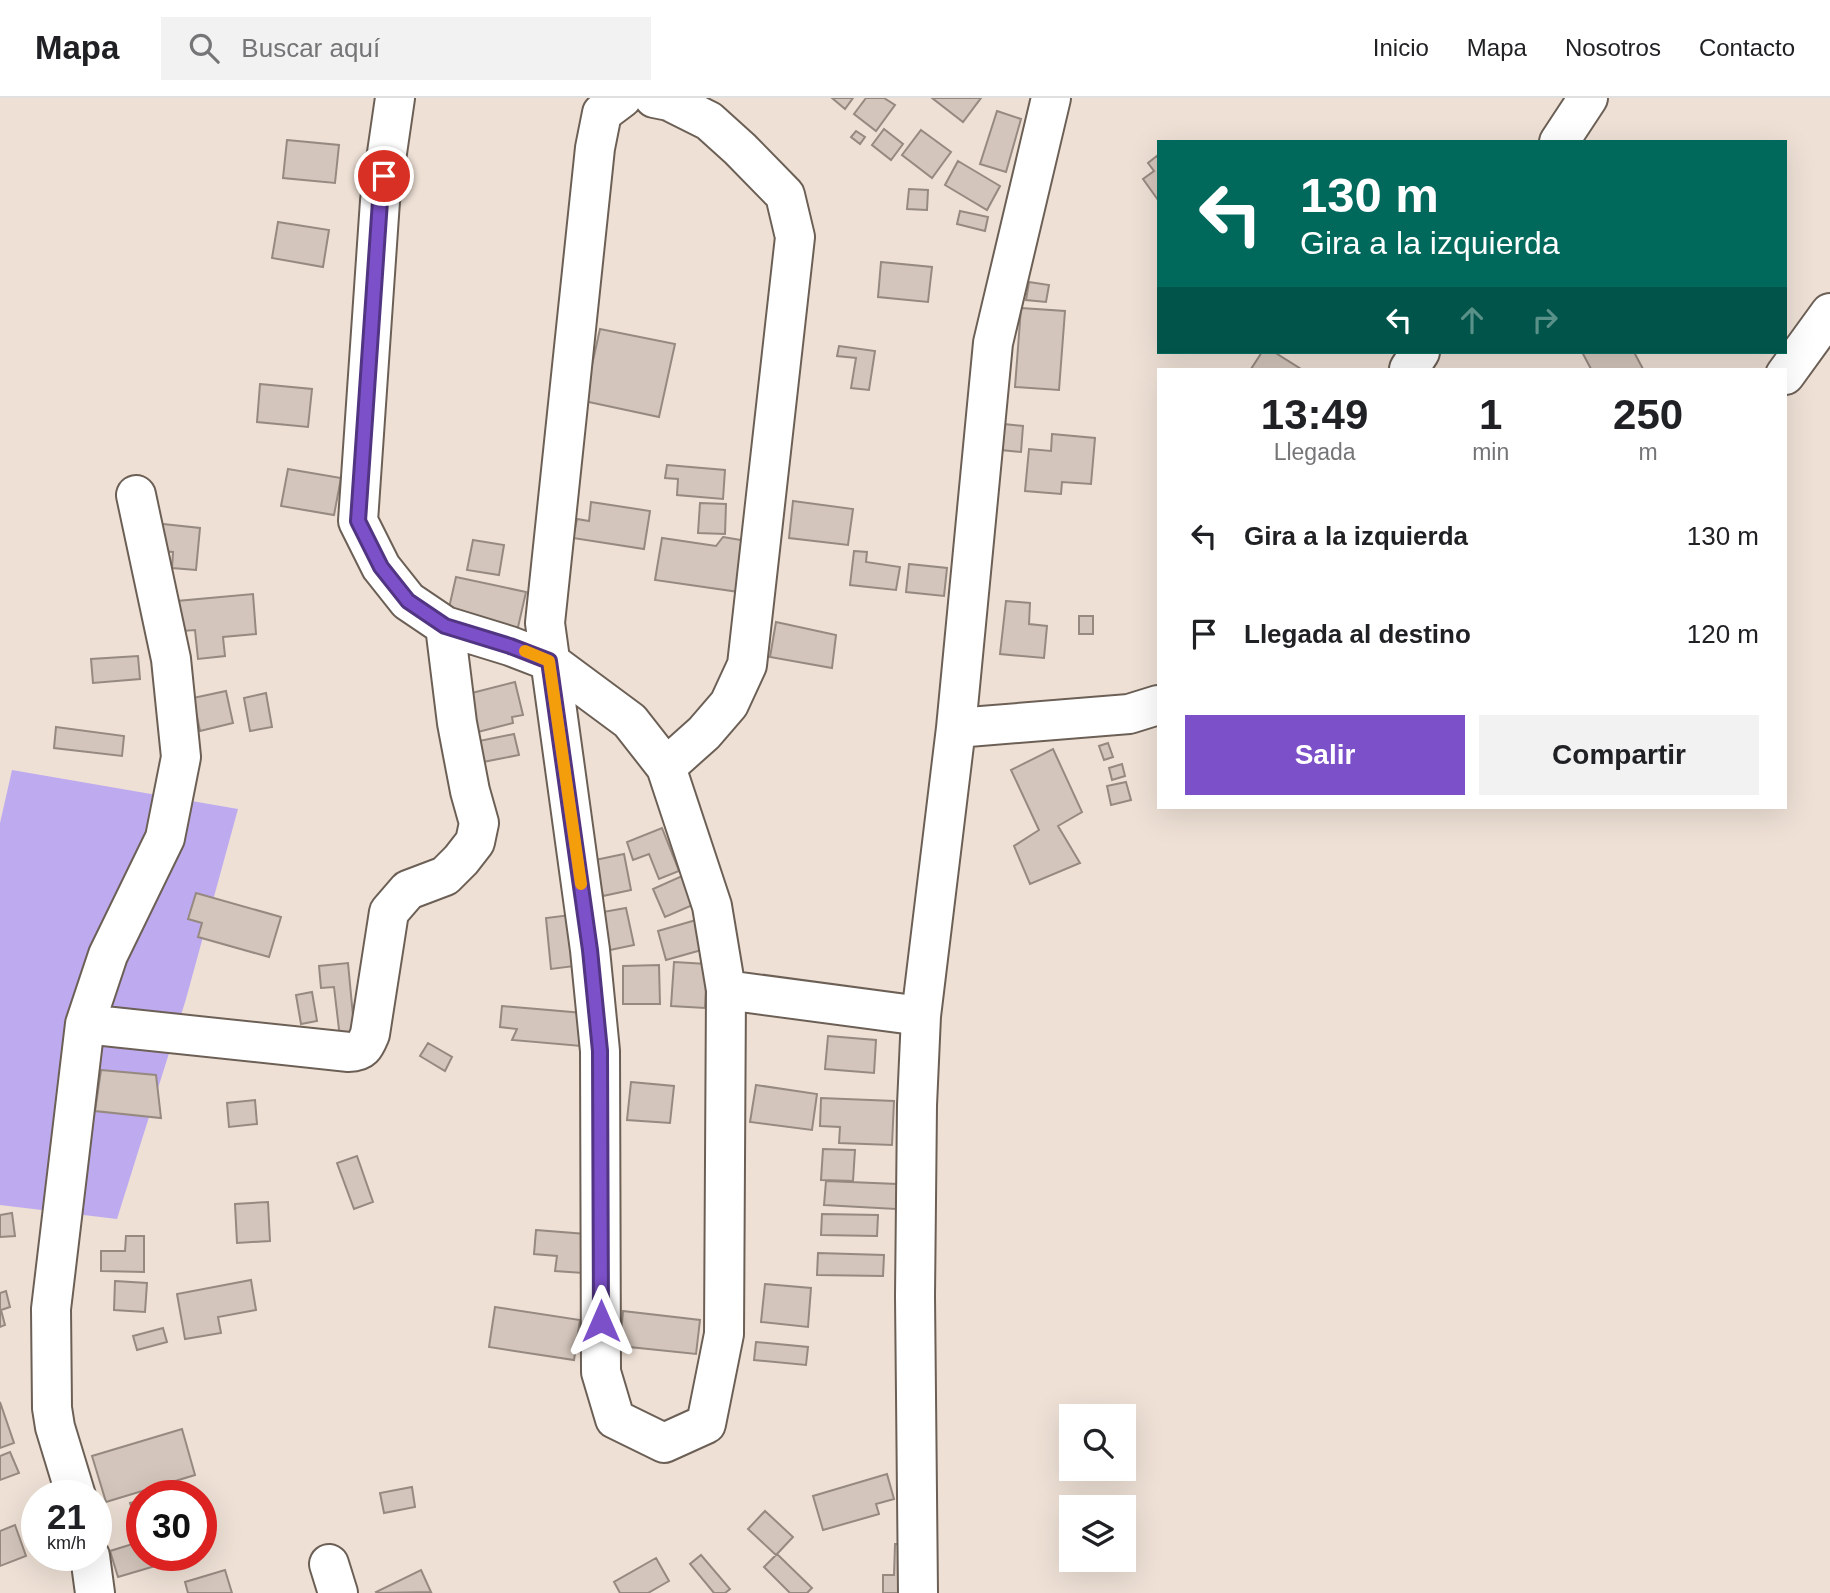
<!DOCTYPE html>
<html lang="es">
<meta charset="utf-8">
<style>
:root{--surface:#fff;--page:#f2f2f2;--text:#202124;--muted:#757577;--line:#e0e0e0;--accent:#7c50c8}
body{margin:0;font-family:Arial,sans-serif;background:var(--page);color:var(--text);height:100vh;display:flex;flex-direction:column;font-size:26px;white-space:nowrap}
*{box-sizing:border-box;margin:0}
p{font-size:23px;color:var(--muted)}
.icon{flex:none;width:38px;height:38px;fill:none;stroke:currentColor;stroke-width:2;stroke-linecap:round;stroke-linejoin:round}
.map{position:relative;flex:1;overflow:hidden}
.side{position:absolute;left:1157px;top:270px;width:630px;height:441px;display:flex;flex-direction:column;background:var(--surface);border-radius:0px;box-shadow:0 7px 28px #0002}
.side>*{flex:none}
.guide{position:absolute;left:1157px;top:42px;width:630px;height:214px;border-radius:0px;box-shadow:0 7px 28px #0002;background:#00695c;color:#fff;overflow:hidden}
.fabs{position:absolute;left:1059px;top:1306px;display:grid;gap:14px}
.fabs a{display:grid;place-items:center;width:77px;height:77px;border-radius:0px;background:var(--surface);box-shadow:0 7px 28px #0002;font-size:35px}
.speed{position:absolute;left:21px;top:1382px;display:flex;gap:14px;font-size:35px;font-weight:700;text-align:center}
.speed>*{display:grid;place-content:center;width:91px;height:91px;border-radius:50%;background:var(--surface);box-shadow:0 7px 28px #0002;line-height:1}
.speed small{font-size:18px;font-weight:400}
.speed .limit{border:10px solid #d22;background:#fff;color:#111}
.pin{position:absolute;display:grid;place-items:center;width:60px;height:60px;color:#fff;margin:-30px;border:4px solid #fff;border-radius:50%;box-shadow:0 2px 7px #0007}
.me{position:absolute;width:77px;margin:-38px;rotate:0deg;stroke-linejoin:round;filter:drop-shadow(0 0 5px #0008)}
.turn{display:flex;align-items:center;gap:24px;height:147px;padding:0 28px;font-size:32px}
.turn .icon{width:91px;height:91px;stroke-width:2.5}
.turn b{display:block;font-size:49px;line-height:60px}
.lanes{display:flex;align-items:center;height:66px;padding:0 28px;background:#0003;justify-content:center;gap:35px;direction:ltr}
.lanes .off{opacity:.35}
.eta{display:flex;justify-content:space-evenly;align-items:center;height:119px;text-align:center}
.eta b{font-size:42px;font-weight:700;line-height:49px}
.button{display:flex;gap:14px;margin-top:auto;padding:14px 28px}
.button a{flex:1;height:80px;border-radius:0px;background:var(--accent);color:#fff;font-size:28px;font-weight:700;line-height:80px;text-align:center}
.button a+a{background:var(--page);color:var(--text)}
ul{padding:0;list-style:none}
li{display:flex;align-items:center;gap:21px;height:98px;padding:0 28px}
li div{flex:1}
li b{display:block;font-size:26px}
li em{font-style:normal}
header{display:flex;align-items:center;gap:42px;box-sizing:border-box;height:98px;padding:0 35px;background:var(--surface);border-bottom:2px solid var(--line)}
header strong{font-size:33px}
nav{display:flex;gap:38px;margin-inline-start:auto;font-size:24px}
.search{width:490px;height:63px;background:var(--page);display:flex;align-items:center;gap:18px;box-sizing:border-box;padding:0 24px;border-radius:0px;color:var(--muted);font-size:26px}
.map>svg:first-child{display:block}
</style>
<header>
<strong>Mapa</strong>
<div class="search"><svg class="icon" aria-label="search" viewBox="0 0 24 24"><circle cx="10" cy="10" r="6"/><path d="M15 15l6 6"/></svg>Buscar aquí</div>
<nav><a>Inicio</a><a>Mapa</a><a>Nosotros</a><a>Contacto</a></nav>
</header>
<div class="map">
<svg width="1830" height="1495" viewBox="0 0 1830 1495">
<rect width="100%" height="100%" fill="#eee0d5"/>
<!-- green -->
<path fill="#beabef" d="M12,672l226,39 -52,190 -69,220 -117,-14v-382z"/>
<!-- building -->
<path fill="#d3c5bb" stroke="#968980" stroke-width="2" d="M832,0h21l-8,11z
M866,0h18l11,7 -19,26 -22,-17z
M932,0h49l-18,24z
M997,13l24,8 -15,53 -26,-8z
M884,31l19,15 -12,16 -19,-15z
M921,32l30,22 -19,26 -30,-23z
M856,33l9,6 -5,7 -9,-7z
M287,42l52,5 -4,38 -52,-5z
M1158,57v45l-15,-21 11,-8 -6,-8z
M958,63l42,25 -13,24 -42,-25z
M909,91l19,1 -1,20 -20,-1z
M960,113l28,6 -3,14 -28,-7z
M278,124l51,8 -6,37 -51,-9z
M881,164l51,5 -4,35 -50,-5z
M1029,184l20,3 -3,17 -20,-2z
M1021,210l44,3 -6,79 -44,-3z
M600,231l75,15 -16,73 -75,-16z
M839,248l36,5 -6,39 -18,-2 5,-30 -19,-2z
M1262,254h12l27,17h-50z
M1582,254h52l9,17h-52z
M260,286l52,5 -4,38 -51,-5z
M1004,326l19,2 -2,26 -20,-2z
M1052,336l43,4 -4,46 -29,-2 -1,12 -36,-3 4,-42 22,2z
M667,367l58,5 -2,29 -46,-4 1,-16 -13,-1z
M288,371l53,9 -7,37 -53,-9z
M793,403l60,8 -5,36 -59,-7z
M591,404l59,9 -6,38 -71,-11 4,-19 12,2z
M700,405l26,1 -1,30 -27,-1z
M163,426l37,4 -4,42 -24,-2 1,-16 -13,-1z
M723,439l24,4 -8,51 -84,-12 7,-42 54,8z
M473,442l31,5 -5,30 -32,-5z
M854,453l13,1 -1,10 34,5 -4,23 -46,-5z
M909,466l38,4 -3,28 -38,-4z
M456,479l70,15 -10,44 -70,-15z
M253,496l3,40 -33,3 2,19 -27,3 -3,-29 -26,2 -3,-30z
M1006,503l24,2 -1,21 18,2 -3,32 -44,-4z
M1079,518h14v18h-14z
M776,524l60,13 -4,33 -62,-11z
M138,558l2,23 -47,4 -2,-24z
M515,584l8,33 -11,2 1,6 -43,11 -10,-38z
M226,593l7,32 -33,8 -7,-33z
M266,595l6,34 -22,4 -6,-33z
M56,629l68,9 -2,20 -68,-8z
M514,636l5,21 -36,7 -4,-21z
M1108,645l5,14 -9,3 -5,-14z
M1053,651l29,63 -24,14 22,37 -50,21 -16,-38 25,-16 -28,-60z
M1122,666l3,12 -13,4 -3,-12z
M1126,684l5,18 -20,5 -4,-19z
M662,730l17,43 -20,8 -10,-25 -16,6 -6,-18z
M624,756l7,36 -28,6 -8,-36z
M682,778l13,28 -30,13 -12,-28z
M196,795l85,24 -12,40 -71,-20 4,-14 -14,-4z
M626,810l8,37 -24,5 -7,-38z
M570,817l5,51 -24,3 -5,-51z
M696,822l9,29 -39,11 -8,-29z
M674,864l33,2 -2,44 -34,-2z
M348,865l7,74 -15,1 -6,-51 -13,1 -2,-22z
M659,867l1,39h-37v-38z
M312,894l5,29 -16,3 -5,-29z
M502,908l81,7 -2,33 -69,-6 5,-11 -17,-2z
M828,938l48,4 -2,33 -49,-4z
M428,945l24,14 -7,14 -25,-15z
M101,972l55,5 5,43 -66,-7z
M631,984l43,4 -4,37 -43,-3z
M756,987l61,9 -5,36 -62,-8z
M821,1000l73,3 -2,44 -53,-2 1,-16 -20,-1z
M255,1002l2,24 -28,3 -2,-24z
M823,1051l32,1 -2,31 -32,-1z
M357,1058l16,46 -19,7 -17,-46z
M826,1083l71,3 -1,25 -72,-4z
M268,1104l2,39 -33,2 -2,-39z
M12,1115l3,23 -15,1v-22z
M822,1116l56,1 -1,21 -56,-1z
M536,1132l50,4 -3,39 -28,-2 2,-15 -23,-2z
M126,1138h18v36l-43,-1v-20h24z
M818,1155l66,2 -1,21 -66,-1z
M251,1182l5,30 -38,7 3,16 -36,6 -8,-45z
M115,1183l32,2 -2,29 -31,-2z
M765,1186l46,4 -3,39 -47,-5z
M6,1193l4,16 -9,3 4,15 -5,2v-34z
M495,1209l85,13 -6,40 -85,-13z
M623,1213l77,9 -4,34 -76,-8z
M163,1230l4,14 -30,8 -4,-14z
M756,1244l52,5 -2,18 -52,-5z
M0,1304l14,41 -14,5z
M182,1331l13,46 -89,27 -14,-46z
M10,1354l9,21 -19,7v-24z
M887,1376l7,25 -18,5 3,10 -56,16 -10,-34z
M412,1389l3,20 -31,6 -4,-20z
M142,1402v16l-7,3 -5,-16z
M765,1413l28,26 -17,18 -28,-26z
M15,1427l11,31 -26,10v-35z
M142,1443v15h47l-71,21 -8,-26z
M895,1446h11l-1,49h-22v-18h11z
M777,1456l35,34 -5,5h-17l-26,-26z
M701,1457l29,34 -5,4h-11l-24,-29z
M656,1460l13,23 -21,12h-28l-6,-11z
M225,1472l7,23h-44l-3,-11z
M421,1472l10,22 -54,1 -1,-1z"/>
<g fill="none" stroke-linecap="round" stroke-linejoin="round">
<defs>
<path id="minor" d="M395,0l-15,103 -22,320 23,46 27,34 37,25 65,20 39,15 81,60 36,46 38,-34 25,-29 18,-39 48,-428 -10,-42 -45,-46 -31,-28 -40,-20 -15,-3
M622,0l-20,15 -7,35 -50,475 45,327 10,101 1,321 14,47 49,24 42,-19 18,-90 2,-344 195,26
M1559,44l29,-44
M1409,271l11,-17
M1785,277l45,-62
M956,630l173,-14 29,-9
M666,669l46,139 14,84
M85,926l264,28c14,0 16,-6 21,-18l19,-122 19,-22 37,-14 16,-16 14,-18 4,-19 -9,-32 -13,-68 -12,-97
M76,1398l-21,-69 -3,-19 -1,-99 34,-285 23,-69 57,-117 16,-81 -10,-98 -35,-164
M90,1458l5,37
M329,1466l9,29
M918,1495l-3,-297 2,-191 4,-89 35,-288 37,-385 58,-245"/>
</defs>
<!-- minor casing -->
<use href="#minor" stroke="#6c6056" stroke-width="42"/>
<!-- minor -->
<use href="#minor" stroke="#fff" stroke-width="38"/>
</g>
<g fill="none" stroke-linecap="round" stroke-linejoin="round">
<defs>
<path id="route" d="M384,78l-4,25 -22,320 23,46 27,34 37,25 65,20 39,15 41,289 10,101 1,270"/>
</defs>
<!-- route casing -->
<use href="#route" stroke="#513482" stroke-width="18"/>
<!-- route -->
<use href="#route" stroke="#7c50c8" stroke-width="12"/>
<!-- slow -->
<path stroke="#f59e0b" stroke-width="12" d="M525,553l24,10 32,223"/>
</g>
</svg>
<div class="fabs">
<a><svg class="icon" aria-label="search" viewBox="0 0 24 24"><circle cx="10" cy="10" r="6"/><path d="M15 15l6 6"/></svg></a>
<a><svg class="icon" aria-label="layers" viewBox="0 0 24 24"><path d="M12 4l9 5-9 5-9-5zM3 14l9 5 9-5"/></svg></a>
</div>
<div class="speed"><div>21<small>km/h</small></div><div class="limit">30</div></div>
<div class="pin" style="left:384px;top:78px;background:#d93025"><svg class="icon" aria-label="arrive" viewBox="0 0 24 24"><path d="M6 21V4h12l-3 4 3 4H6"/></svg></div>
<svg class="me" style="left:601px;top:1223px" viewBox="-20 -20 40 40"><path d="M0-17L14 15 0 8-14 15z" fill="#7c50c8" stroke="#fff" stroke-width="4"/></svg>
<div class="guide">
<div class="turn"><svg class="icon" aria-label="left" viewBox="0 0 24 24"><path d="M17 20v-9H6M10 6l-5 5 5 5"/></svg><div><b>130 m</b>Gira a la izquierda</div></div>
<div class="lanes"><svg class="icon" aria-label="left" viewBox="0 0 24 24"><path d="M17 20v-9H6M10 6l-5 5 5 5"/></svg><svg class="icon off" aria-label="ahead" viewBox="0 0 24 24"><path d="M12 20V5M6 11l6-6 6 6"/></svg><svg class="icon off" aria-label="right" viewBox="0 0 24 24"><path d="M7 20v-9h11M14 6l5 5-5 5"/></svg></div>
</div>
<section class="side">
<div class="eta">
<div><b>13:49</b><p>Llegada</p></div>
<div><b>1</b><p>min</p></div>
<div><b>250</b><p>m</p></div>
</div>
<ul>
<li><svg class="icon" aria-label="left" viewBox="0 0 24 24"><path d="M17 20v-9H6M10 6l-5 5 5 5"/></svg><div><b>Gira a la izquierda</b></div><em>130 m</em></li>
<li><svg class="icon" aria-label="arrive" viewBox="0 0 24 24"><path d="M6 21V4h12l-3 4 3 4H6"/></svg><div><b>Llegada al destino</b></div><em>120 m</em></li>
</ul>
<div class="button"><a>Salir</a><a>Compartir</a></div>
</section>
</div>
